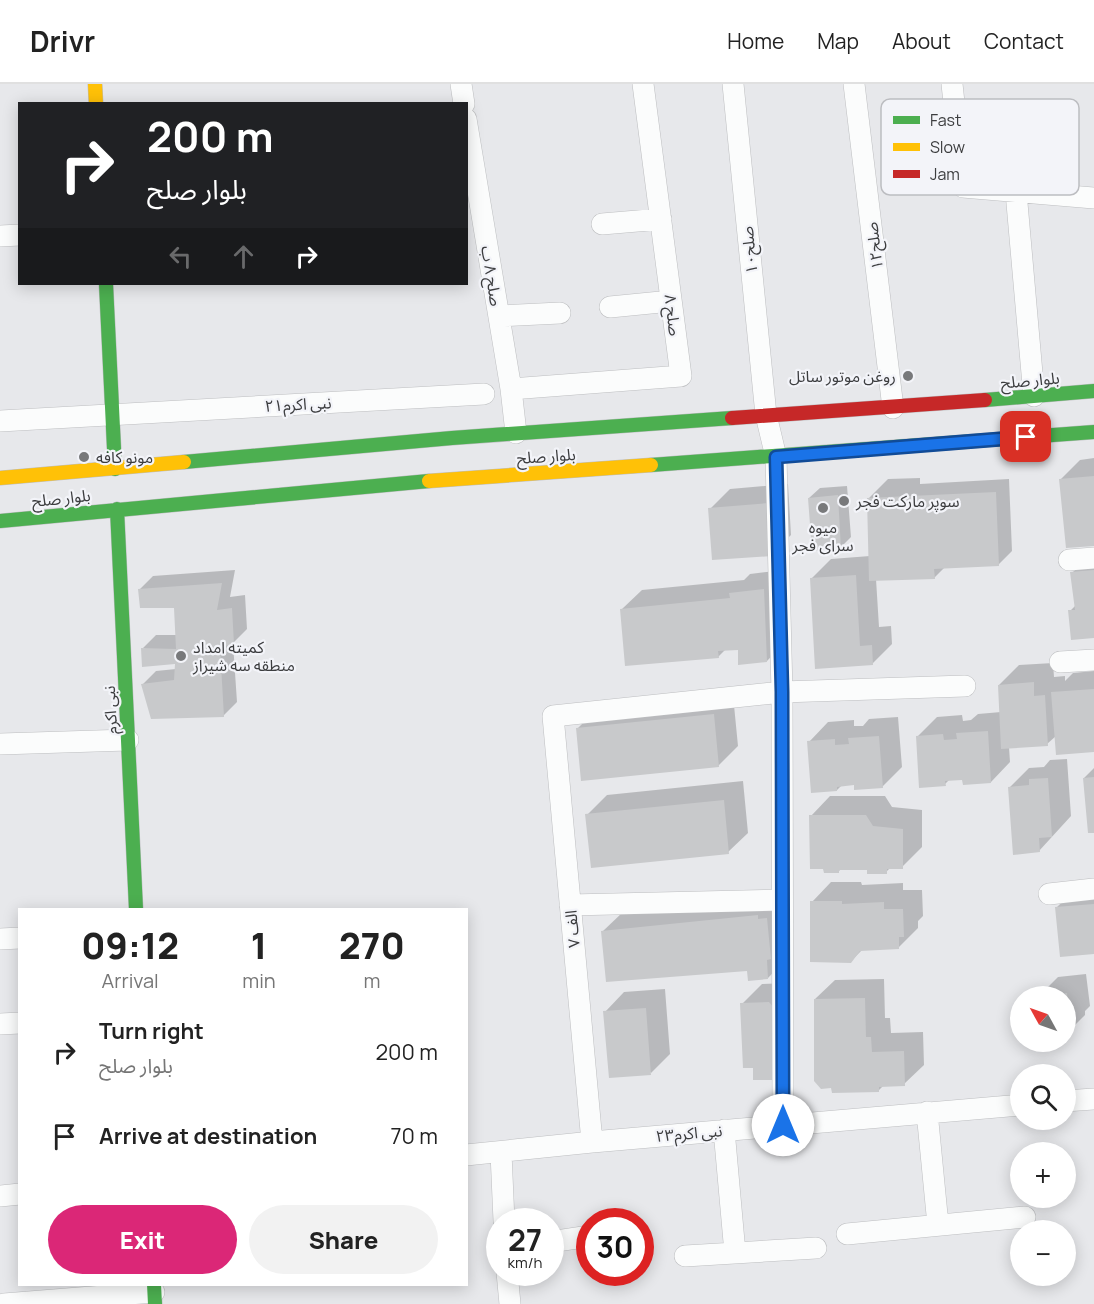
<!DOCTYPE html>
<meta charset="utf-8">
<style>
:root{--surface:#fff;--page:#f2f2f2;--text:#222;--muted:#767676;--line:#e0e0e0;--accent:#db2777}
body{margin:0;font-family:Manrope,"Noto Sans Arabic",sans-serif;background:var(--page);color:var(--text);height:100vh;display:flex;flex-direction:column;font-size:22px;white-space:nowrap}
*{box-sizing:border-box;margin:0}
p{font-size:20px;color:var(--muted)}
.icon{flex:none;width:33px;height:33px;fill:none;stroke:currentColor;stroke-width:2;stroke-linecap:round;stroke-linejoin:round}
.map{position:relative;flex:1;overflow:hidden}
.side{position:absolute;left:18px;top:824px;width:450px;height:378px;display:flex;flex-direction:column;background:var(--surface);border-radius:0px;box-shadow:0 3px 15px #0003}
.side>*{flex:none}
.hud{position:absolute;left:18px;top:18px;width:450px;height:183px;border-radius:0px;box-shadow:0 3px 15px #0003;background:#202124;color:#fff;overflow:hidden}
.needle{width:39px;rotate:310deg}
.controls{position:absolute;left:1010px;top:902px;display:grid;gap:12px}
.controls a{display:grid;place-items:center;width:66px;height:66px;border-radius:50%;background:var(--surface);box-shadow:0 3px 15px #0003;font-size:30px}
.speed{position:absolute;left:486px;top:1124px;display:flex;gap:12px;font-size:30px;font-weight:700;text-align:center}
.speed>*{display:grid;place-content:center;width:78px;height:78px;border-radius:50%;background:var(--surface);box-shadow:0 3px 15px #0003;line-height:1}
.speed small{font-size:15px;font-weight:400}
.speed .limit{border:9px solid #d22;background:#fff;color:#111}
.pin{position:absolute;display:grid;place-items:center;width:51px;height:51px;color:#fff;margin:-26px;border-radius:12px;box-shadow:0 3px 9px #0006}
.me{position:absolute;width:66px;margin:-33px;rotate:0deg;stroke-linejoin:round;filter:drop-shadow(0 0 4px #0008)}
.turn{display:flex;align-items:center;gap:21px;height:126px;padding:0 30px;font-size:27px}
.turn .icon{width:78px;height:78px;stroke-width:2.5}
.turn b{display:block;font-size:42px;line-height:51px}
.lanes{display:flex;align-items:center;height:57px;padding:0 30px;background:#0003;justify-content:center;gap:30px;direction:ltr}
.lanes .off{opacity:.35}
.eta{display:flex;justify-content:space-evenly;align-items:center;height:102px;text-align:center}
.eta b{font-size:36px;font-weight:800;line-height:42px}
.cta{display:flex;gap:12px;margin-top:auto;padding:12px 30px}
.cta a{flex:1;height:69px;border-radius:36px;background:var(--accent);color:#fff;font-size:24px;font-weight:800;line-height:69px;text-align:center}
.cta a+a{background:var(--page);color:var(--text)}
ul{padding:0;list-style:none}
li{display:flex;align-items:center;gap:18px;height:84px;padding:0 30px}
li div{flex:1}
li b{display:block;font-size:22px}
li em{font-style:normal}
header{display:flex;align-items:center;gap:36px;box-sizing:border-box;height:84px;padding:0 30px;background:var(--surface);border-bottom:2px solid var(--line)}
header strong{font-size:28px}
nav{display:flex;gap:33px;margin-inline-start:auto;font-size:21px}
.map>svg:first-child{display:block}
</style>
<header>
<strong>Drivr</strong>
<nav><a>Home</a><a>Map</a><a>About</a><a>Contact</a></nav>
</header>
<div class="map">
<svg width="1094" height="1220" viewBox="0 0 1094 1220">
<rect width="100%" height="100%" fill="#e7e8eb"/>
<!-- shadow -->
<path fill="#0003" d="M1094,374v86l-33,-65 19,-19z
M920,394v6l89,-5 3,72 -14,14 -53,2 -11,11 -58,1 3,48 12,-1 1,18 -20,20 -60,-86 19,-19 39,-3 -2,-57 20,-20z
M788,400l3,51 -19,19 -62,-45 20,-20z
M847,402l4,51 -10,10 -32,-49 11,-10z
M1092,469h2v84l-24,-26 6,-6 -4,-32z
M235,486l-5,27 15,-2 2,34 -14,14 4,59 -14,14 -80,-32 13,-13 20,-2v-7l-33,-14 13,-13h21l-2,-28 -36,-17 14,-14z
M784,486l2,71 -19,20 -28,-13 -13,1 -8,8 -96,-48 20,-19 102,-10 6,-6z
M1053,579l1,14 11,-1v5l8,-8 21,-2v79l-38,-14 -9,8 -38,3 1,15 -19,20 -27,-4 -14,1 -5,5 -28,-47 20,-20 25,-2 1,6 8,-1 7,-6 23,-2 -2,-27 20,-20z
M733,611l5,51 -20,20 -141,-37 20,-20z
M898,633l4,50 -20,20 -27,-4 -13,2 -5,5 -28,-48 19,-20 26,-2v6h9l6,-7z
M1067,675l4,57 -32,35 -30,-63 20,-20 15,-1 6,-7z
M1094,684v63l-10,-53z
M743,697l5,52 -20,19 -141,-37 20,-20z
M830,712h55l7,11 30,3v37l-20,20h-11l-5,5 -17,-3 -27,-1 -4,4 -27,-56z
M831,798h30l1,3 41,-2v7h19l1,26 -5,5v7l-20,20 -35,1 -13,13 -38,-60z
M1094,802v67l-37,-46 20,-19z
M777,812l10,62 -19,20 -19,-9 -146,-38 20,-19z
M1086,890l4,32 -5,5v4l-20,20v-39h-26l19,-19z
M884,895l1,39h5l1,15 32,-1 1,33 -20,19 -20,1 -6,6 -63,-92 20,-19z
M789,899l3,76 -20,20 -18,-13 -12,-62 20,-20z
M665,905l5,65 -19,19 -46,-61 19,-20z"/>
<!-- building -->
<path fill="#c8c9cb" d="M1094,392v70l-28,2 -7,-69z
M996,408l3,74 -65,3 1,10 -66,2 -2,-83z
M838,411l3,54 -29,2 -4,-53z
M769,419l3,53 -60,4 -4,-52z
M1094,486v68l-23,2 -3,-30h7l-5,-38z
M856,491l4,71 12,-1 1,20 -58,4 -5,-91z
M222,499l-5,27 15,-2 2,36 -14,3 4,70 -73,2 -10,-35 33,-4 1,-16 -33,3 -1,-19 35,1 -2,-41h-34l-2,-19z
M764,505l3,73 -29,3v-15l-20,1 1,7 -94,8 -5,-57 110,-11 -1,-5z
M1034,598v14l11,-1 3,51 -47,3 -3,-64z
M1094,605v63l-38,3 -5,-63z
M714,630l5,53 -138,14 -5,-53z
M988,647l3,52 -28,2 -1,-5 -17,1 1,5 -27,2 -3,-52 27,-2 1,6 13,-1 -1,-6z
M879,652l4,52 -29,2v-5l-17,2v4l-26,2 -4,-52 28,-2v6l14,-1 -1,-6z
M1094,693v56h-6l-5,-55z
M1048,694l4,59 -13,1 1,14 -27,3 -5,-68 21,-2v-6z
M724,716l5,54 -138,14 -6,-54z
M809,731h57l7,11 30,3v40h-16v5h-20v-4h-28v3h-15l-1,-4h-13z
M810,817h32v3l42,-2v7h19l1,28h-5v12l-39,2 -9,12 -41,-1z
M1094,820v50l-34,3 -5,-50z
M758,831v4l9,-1 4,41 -4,1 1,19 -20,2 -1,-10 -141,11 -5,-51z
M1067,909l4,34 -6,1v-32l-13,-1z
M865,914l1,39h5l1,15 32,-1 1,35 -26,1v5l-47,1 -1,-5 -10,1 -7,-8v-82z
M769,918l5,6 -2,72h-19v-12h-10l-3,-65z
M646,924l5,67 -42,3 -6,-67z"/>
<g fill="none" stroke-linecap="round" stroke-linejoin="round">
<defs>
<path id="street" d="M461,0l3,20
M733,0l33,331 10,42 6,235 1,433
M854,0l39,324
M952,0l11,103 131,11
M466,35l45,270 5,44
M1016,108l18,204
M602,140l59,-5
M0,152l20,-1
M610,223l61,-6
M499,232l61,-3
M511,305l170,-13 -38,-292
M0,337l484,-27
M1069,476l25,-2
M1060,578l34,-2
M0,660l128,-4
M1049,810l45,-5
M570,821l211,-5
M0,855l20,-1
M0,940l20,-1
M1065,1017l29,-2
M927,1028l11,113
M724,1046l11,123
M592,1058l-39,-426 229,-24 183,-6
M501,1069l3,68
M466,1071l126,-13 428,-37
M0,1112l20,-2
M847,1150l178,-17
M550,1158l40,-6
M685,1172l131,-8
M507,1188l3,32
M4,1220l150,-12"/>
<path id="fast" d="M106,200l9,185
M985,316l109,-9
M184,378l268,-24 280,-20
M651,381l443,-33
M117,425l19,400
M0,437l429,-40
M154,1200l1,20"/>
<path id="slow" d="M95,0l1,20
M0,394l184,-16
M429,397l222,-16"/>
<path id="jam" d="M732,334l253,-18"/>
</defs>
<!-- street casing -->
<use href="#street" stroke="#bdbec0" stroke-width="22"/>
<!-- fast casing -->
<use href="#fast" stroke="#bdbec0" stroke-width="15"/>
<!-- slow casing -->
<use href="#slow" stroke="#bdbec0" stroke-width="15"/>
<!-- jam casing -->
<use href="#jam" stroke="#bdbec0" stroke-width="15"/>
<!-- street -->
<use href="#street" stroke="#fbfcfc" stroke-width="21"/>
<!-- fast -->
<use href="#fast" stroke="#4caf50" stroke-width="14"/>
<!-- slow -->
<use href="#slow" stroke="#ffc107" stroke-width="14"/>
<!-- jam -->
<use href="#jam" stroke="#c62828" stroke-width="14"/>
</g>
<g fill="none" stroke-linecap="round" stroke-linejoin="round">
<defs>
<path id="route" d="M783,1041l-1,-433 -6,-235 250,-20"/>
</defs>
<!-- route casing -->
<use href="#route" stroke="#114b97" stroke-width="15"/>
<!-- route -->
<use href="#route" stroke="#1a73e8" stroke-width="10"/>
</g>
<!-- markers -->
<g fill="#78797b" stroke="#f3f4f9" stroke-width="2">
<circle cx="908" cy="292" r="6"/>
<circle cx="84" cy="373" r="6"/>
<circle cx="844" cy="417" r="6"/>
<circle cx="823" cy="424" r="6"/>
<circle cx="181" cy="572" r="6"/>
</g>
<g text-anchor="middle" stroke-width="4.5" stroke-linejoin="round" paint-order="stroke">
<!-- street labels -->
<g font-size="16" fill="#3c3d3f" stroke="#f3f4f9">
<text transform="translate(874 162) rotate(-97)" y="6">صلح۱۲</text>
<text transform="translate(749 166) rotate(-96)" y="6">صلح۱۰</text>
<text transform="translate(492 192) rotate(81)" y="6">صلح ۸ ب</text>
<text transform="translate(673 231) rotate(83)" y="6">۸ صلح</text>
<text transform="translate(1030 296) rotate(-5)" y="6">بلوار صلح</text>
<text transform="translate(298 320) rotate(-3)" y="6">نبی اکرم۲۱</text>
<text transform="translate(546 372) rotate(-4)" y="6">بلوار صلح</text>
<text transform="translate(61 414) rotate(-6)" y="6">بلوار صلح</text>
<text transform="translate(110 626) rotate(-93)" y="6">نبی اکرم</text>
<text transform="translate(572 845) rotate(-95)" y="6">۷ الف</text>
<text transform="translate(689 1049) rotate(-5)" y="6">نبی اکرم۲۳</text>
</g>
<!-- poi labels -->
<g font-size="16" fill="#3c3d3f" stroke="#f3f4f9" text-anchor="start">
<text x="896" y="298" text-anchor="end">روغن موتور ساتل</text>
<text x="96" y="379">مونو کافه</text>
<text x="856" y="423">سوپر مارکت فجر</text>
<text x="823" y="449" text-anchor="middle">میوه<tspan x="823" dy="18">سرای فجر</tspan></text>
<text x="193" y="569">کمیته امداد<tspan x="193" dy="18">منطقه سه شیراز</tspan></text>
</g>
</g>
<!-- legend -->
<rect x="881" y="15" width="198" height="96" rx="9" fill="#f3f4f9" stroke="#bcbdc1" stroke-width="1.5"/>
<rect x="893" y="32" width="27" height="8" fill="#4caf50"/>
<rect x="893" y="59" width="27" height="8" fill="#ffc107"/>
<rect x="893" y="86" width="27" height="8" fill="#c62828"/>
<g font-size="16" fill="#3c3d3f">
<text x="930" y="42">Fast</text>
<text x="930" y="69">Slow</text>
<text x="930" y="96">Jam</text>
</g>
</svg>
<div class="controls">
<a><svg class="needle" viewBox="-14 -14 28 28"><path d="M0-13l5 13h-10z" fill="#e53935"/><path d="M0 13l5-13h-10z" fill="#767676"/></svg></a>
<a><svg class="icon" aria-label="search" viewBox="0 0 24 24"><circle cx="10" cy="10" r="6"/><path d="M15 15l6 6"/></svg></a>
<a>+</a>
<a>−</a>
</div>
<div class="speed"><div>27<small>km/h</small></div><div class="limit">30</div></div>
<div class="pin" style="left:1026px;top:353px;background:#d93025"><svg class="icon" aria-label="arrive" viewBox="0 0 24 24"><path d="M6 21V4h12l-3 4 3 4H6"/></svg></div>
<svg class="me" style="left:783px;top:1041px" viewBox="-20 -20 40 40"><circle r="19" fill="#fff"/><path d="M0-13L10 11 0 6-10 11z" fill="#1a73e8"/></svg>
<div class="hud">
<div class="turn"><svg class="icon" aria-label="right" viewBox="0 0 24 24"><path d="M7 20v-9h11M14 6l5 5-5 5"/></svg><div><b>200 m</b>بلوار صلح</div></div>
<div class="lanes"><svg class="icon off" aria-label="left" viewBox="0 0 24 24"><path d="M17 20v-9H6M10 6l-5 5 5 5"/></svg><svg class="icon off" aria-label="ahead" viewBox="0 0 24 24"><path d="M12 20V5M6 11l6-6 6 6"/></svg><svg class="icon" aria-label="right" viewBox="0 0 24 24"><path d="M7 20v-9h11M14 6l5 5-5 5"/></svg></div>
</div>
<section class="side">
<div class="eta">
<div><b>09:12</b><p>Arrival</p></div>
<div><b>1</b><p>min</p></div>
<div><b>270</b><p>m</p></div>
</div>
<ul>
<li><svg class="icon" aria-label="right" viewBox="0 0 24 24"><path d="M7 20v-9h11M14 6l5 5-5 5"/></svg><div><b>Turn right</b><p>بلوار صلح</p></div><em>200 m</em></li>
<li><svg class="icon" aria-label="arrive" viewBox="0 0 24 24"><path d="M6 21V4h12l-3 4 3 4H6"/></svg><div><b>Arrive at destination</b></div><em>70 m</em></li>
</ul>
<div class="cta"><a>Exit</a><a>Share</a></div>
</section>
</div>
